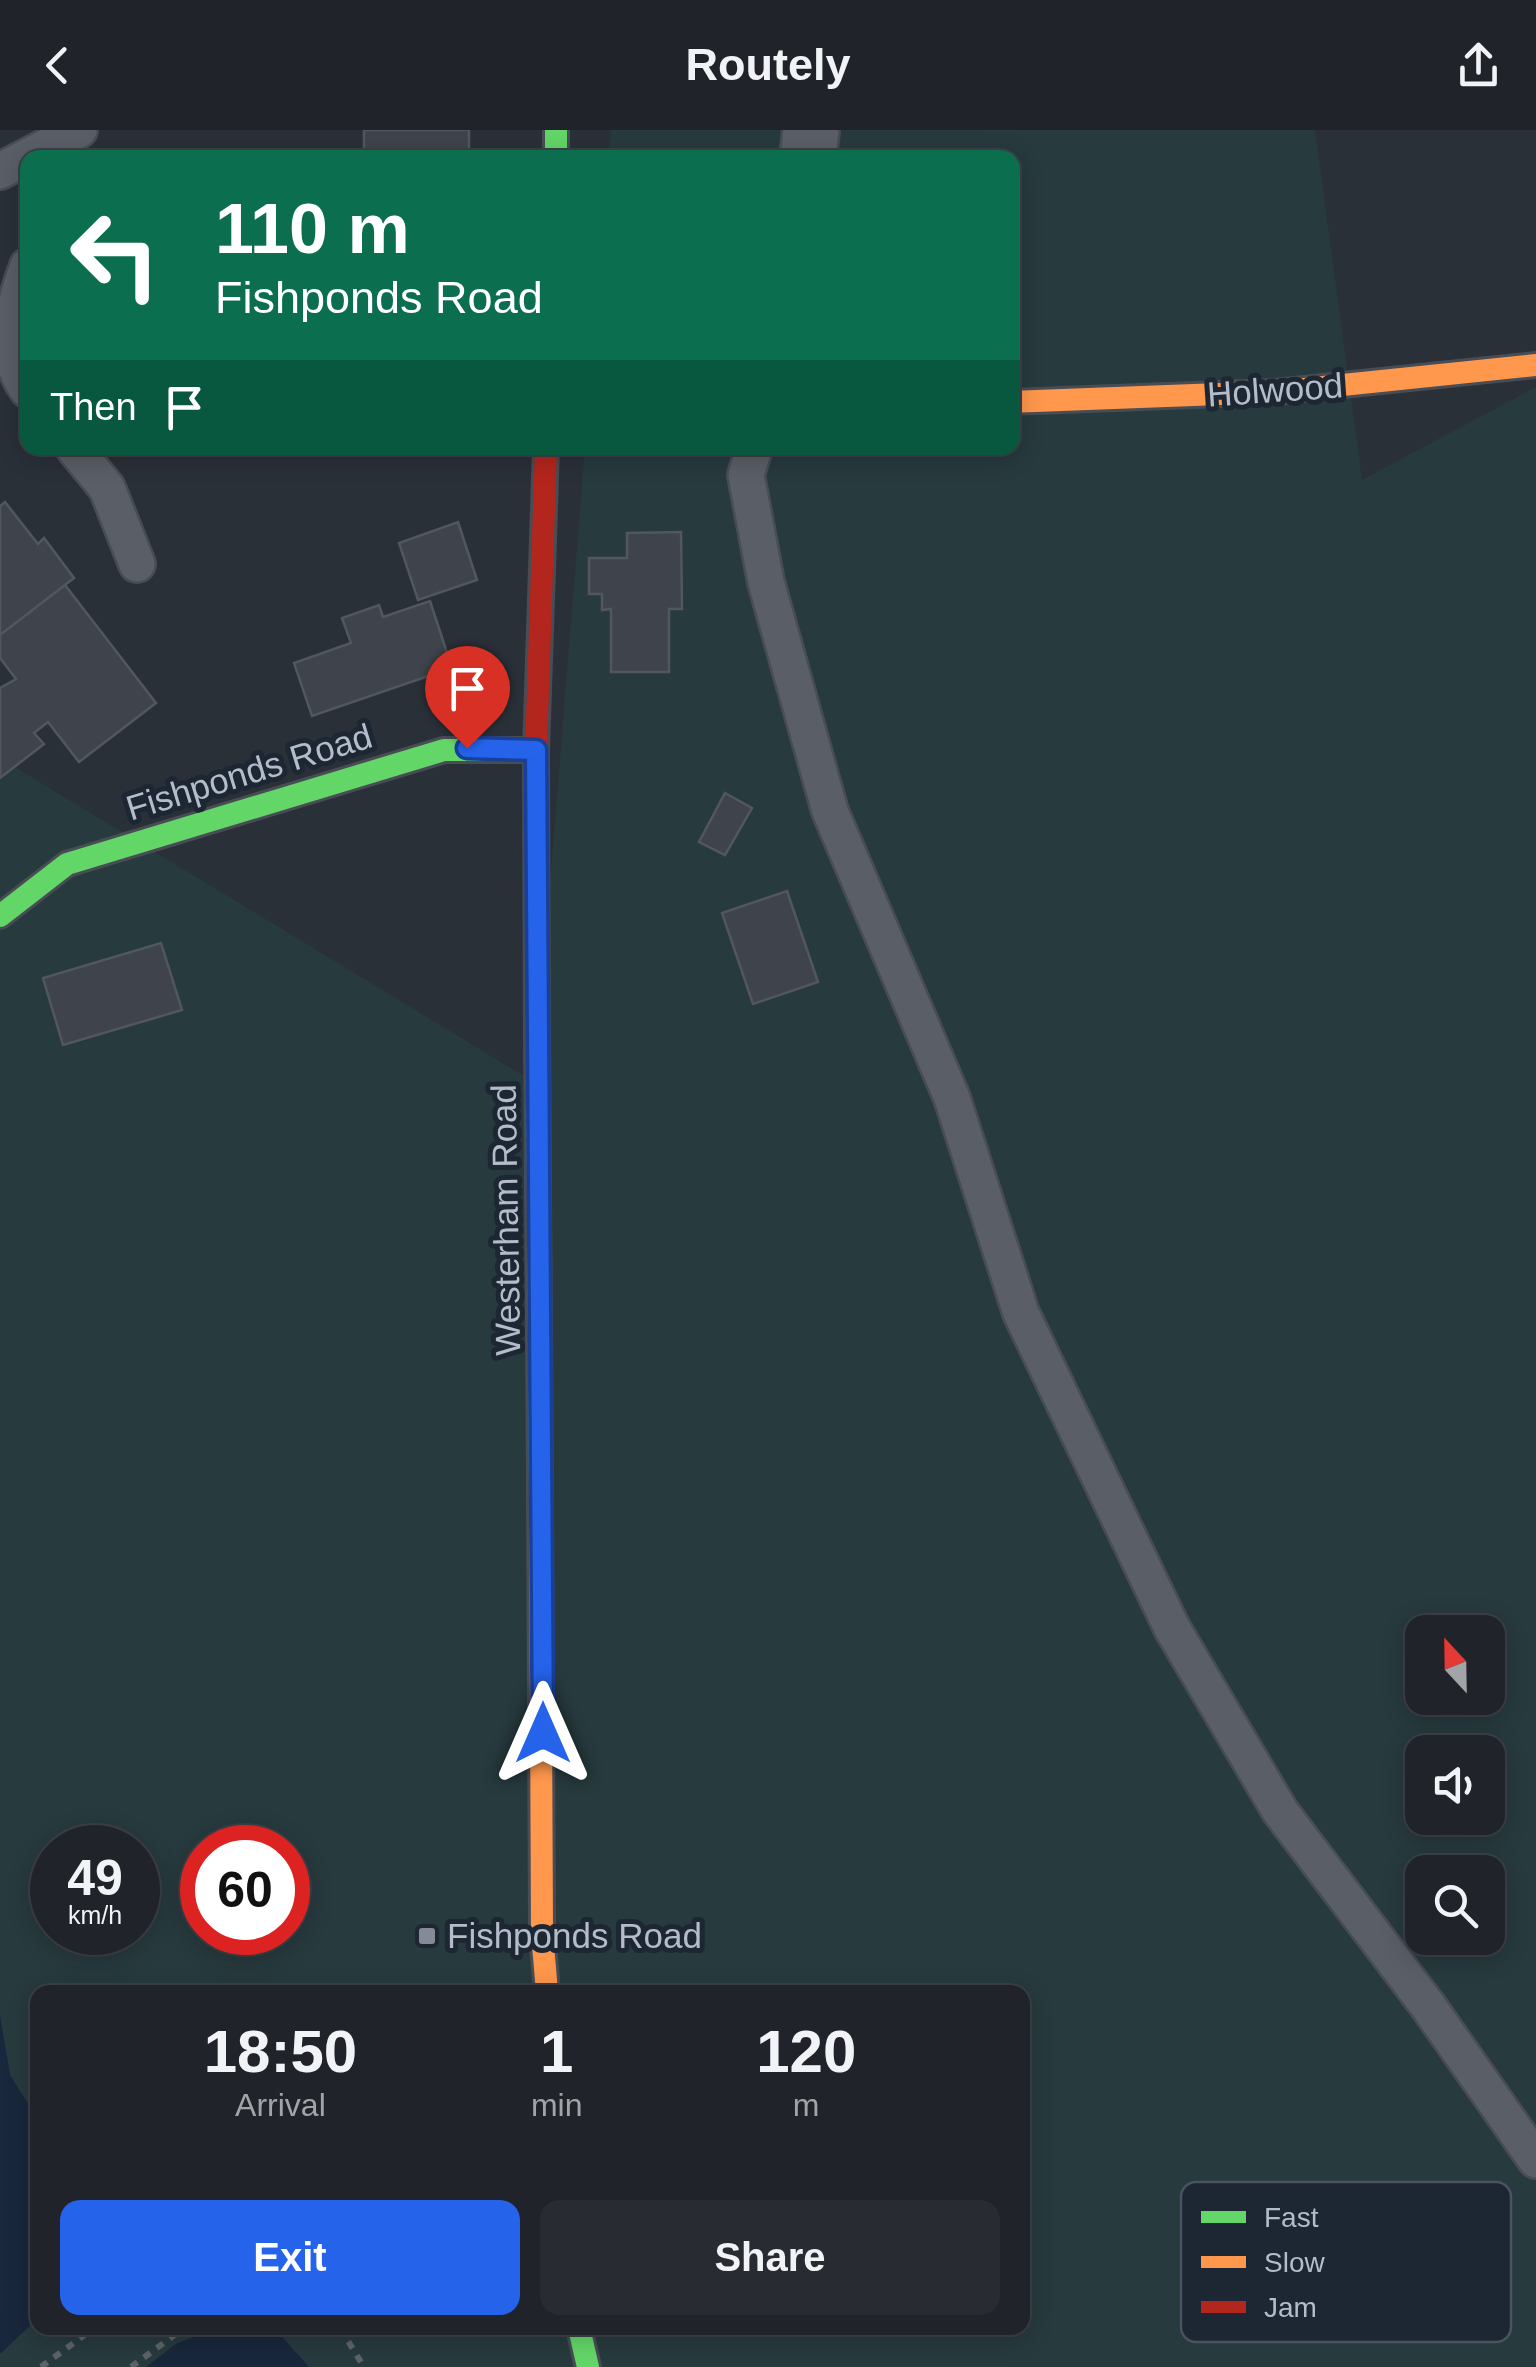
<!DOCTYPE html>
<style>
:root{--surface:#20242a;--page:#282c32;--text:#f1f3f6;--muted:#a2a4a8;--line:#3d4147;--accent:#2563eb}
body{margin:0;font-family:Arial,sans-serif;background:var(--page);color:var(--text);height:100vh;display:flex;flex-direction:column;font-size:38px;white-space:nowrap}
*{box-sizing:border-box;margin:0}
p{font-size:32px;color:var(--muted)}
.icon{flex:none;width:55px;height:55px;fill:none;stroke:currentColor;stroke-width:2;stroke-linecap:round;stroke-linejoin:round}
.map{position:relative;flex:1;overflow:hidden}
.panel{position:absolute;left:30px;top:1855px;width:1000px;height:350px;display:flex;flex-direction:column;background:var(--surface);border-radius:20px;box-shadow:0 5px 25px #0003,0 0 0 2px var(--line)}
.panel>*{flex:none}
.top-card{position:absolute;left:20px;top:20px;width:1000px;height:305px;border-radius:20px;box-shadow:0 5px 25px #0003,0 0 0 2px var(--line);background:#0b6e4f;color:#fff;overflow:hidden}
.needle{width:65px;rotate:338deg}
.tools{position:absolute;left:1405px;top:1485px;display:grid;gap:20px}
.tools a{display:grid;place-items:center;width:100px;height:100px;border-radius:20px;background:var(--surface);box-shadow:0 5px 25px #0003,0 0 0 2px var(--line);font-size:50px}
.speed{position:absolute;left:30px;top:1695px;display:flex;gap:20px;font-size:50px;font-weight:700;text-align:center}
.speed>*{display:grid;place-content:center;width:130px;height:130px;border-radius:50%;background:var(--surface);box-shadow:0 5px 25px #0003,0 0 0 2px var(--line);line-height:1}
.speed small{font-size:25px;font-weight:400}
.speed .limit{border:15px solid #d22;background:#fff;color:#111}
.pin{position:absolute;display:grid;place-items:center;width:85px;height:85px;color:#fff;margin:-102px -42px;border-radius:50% 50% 50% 0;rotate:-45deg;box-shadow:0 0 10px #0007}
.pin .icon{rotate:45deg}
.me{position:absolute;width:110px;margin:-55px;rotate:0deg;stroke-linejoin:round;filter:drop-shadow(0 0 8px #0008)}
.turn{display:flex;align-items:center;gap:35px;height:210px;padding:0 30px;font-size:45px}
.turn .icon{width:130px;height:130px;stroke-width:2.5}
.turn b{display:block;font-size:70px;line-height:85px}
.then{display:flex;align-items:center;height:95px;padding:0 30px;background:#0003;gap:20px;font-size:38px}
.eta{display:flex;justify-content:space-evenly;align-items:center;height:170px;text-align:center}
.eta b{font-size:60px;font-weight:700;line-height:70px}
.cta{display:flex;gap:20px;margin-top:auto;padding:20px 30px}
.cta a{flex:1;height:115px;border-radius:20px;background:var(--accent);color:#fff;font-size:40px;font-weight:700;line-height:115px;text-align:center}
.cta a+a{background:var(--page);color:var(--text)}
header{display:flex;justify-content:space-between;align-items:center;height:130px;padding:0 30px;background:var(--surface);font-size:45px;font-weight:700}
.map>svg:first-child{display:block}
</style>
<header><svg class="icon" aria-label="back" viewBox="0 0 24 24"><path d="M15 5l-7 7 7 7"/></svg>Routely<svg class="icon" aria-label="share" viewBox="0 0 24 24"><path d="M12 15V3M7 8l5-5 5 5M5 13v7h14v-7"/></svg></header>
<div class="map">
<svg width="1536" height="2237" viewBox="0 0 1536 2237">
<rect width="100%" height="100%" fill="#2a3038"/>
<!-- green -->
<path fill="#273a3e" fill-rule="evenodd" d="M611,0h704l47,350 174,-93v1980h-1227l-35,-39h748v-336h-984l-1,126 -27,-43 -10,-59v-1258l534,324 51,-634h427v-290l-403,-1zM1422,1502h66v66h-66zM1422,1622h66v66h-66zM52,1718h86v84h-86zM202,1718h86v84h-86zM1422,1742h66v66h-66z
M37,2189l1,9h178l-40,16 -30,23h-146v-13z"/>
<!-- water -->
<path fill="#19273c" d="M0,1886l10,59 27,43v201l-37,35z
M216,2198h58l35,39h-163l30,-23z"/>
<!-- building -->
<path fill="#3f444c" stroke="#52575f" stroke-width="2.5" d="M364,0h105v28l-105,-4z
M5,372l33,42 6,-6 30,40 -74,57v-129z
M458,392l19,58 -59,20 -19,-57z
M681,402l1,77h-13v63h-58v-63l-9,1v-16h-13v-36h38v-25z
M65,455l91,118 -77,59 -31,-40 -14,11 10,11 -44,34v-90l16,-9 -16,-21v-23z
M430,471l22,67 -140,48 -18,-53 57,-20 -9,-25 37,-13 4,12z
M725,663l27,15 -27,47 -26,-13z
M787,761l31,91 -65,22 -31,-91z
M161,813l21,67 -119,35 -20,-67z"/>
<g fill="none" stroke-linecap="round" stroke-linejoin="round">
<defs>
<path id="lane" d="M0,41l79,-41
M28,136c-14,37 -27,90 0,124
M74,318l33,40 30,76
M754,318l-8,27 20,107 64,229 122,287 69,215 151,315 108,183 148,195 108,154"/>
<path id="street" d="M808,28l3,-28"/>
<path id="fast" d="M556,0v28
M0,786l67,-52 377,-114h92
M537,905l3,452
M579,2198l9,39"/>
<path id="slow" d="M1012,272l263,-10 261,-27
M540,1357l2,446 5,59"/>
<path id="jam" d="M537,905l-1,-285 10,-302"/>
</defs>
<!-- lane casing -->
<use href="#lane" stroke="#484c55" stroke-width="40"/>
<!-- street casing -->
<use href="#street" stroke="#484c55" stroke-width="60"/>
<!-- fast casing -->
<use href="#fast" stroke="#484c55" stroke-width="28"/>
<!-- slow casing -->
<use href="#slow" stroke="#484c55" stroke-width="28"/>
<!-- jam casing -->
<use href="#jam" stroke="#484c55" stroke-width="28"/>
<!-- path -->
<path stroke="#5c6268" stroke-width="6" stroke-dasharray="8 8" stroke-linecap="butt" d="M340,2198l24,39
M41,2237l53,-39
M131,2237l53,-39"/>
<!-- lane -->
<use href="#lane" stroke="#5a5e66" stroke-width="35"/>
<!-- street -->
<use href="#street" stroke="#5a5e66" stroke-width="55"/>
<!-- fast -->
<use href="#fast" stroke="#63d668" stroke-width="22"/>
<!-- slow -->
<use href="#slow" stroke="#ff974d" stroke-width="22"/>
<!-- jam -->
<use href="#jam" stroke="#b3261e" stroke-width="22"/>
</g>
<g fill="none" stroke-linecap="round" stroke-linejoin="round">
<defs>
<path id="route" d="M467,618l69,2 7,983"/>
</defs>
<!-- route casing -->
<use href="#route" stroke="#184099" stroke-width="25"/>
<!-- route -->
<use href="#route" stroke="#2563eb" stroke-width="18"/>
</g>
<!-- markers -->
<rect fill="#848b96" stroke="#1d2633" stroke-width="4" x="417" y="1796" width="20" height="20" rx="5"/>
<g text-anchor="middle" stroke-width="10" stroke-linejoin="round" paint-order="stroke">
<!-- street labels -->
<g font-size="35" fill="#b4bcc9" stroke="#1d2633">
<text transform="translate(1275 260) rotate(-4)" y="12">Holwood</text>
<text transform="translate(249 642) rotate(-17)" y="12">Fishponds Road</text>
<text transform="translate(506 1090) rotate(-91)" y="12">Westerham Road</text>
</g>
<!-- poi labels -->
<g font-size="35" fill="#b4bcc9" stroke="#1d2633" text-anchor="start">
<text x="447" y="1818">Fishponds Road</text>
</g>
</g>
<!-- legend -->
<rect x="1181" y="2052" width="330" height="160" rx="15" fill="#1d2633" stroke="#4a5360" stroke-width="2.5"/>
<rect x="1201" y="2081" width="45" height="12" fill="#63d668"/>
<rect x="1201" y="2126" width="45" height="12" fill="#ff974d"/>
<rect x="1201" y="2171" width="45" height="12" fill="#b3261e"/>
<g font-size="28" fill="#b4bcc9">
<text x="1264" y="2097">Fast</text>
<text x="1264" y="2142">Slow</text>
<text x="1264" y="2187">Jam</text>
</g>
</svg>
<div class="tools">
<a><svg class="needle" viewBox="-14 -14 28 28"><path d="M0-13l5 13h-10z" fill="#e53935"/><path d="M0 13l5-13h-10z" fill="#a2a4a8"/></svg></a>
<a><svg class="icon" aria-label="sound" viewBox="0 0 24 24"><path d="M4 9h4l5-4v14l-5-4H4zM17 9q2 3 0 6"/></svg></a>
<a><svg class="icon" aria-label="search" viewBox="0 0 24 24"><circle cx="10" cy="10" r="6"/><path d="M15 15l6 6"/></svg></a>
</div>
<div class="speed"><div>49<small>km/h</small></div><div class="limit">60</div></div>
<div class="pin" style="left:467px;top:618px;background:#d93025"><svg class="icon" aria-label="arrive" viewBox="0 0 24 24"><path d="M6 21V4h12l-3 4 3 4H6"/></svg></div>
<svg class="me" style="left:543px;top:1603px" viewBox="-20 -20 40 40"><path d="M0-17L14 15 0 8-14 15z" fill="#2563eb" stroke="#fff" stroke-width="4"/></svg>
<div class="top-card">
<div class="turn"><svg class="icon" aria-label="left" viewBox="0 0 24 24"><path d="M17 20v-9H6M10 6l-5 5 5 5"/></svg><div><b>110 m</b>Fishponds Road</div></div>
<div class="then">Then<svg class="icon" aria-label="arrive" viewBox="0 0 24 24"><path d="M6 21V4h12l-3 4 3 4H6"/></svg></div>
</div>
<section class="panel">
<div class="eta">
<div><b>18:50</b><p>Arrival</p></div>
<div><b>1</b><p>min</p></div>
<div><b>120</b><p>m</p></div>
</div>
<div class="cta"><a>Exit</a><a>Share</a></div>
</section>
</div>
